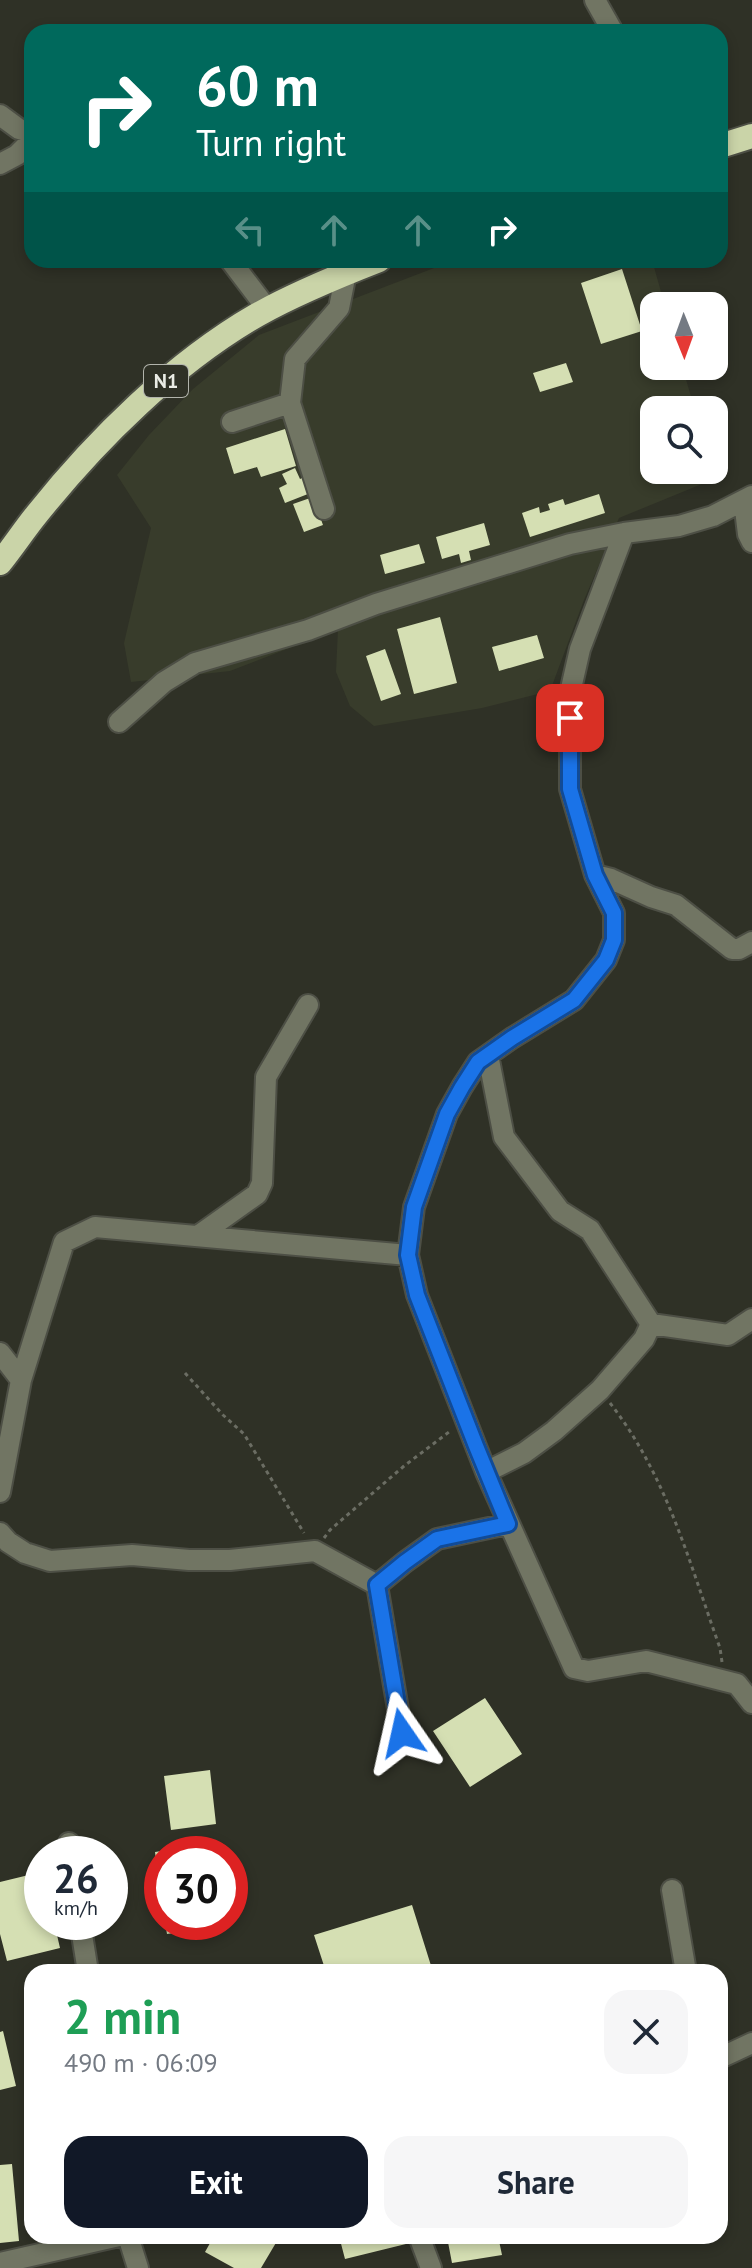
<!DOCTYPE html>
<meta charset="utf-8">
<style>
:root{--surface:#fff;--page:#f6f6f7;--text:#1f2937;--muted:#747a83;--accent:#111827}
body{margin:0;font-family:"PT Sans",sans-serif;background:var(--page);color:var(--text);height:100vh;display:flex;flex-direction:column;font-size:30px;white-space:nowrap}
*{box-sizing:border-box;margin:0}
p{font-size:26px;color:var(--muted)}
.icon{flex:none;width:44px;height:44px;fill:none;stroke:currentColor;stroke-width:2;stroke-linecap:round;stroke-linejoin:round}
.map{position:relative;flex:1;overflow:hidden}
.panel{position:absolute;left:24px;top:1964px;width:704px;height:280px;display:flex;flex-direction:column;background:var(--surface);border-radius:24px;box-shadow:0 4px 12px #0003}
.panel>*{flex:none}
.hud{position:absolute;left:24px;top:24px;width:704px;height:244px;border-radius:24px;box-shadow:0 4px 12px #0003;background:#00695c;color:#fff;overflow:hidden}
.needle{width:52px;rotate:179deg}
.tools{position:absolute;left:640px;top:292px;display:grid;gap:16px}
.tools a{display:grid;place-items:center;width:88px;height:88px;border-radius:16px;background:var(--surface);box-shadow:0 4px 12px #0003;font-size:40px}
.speed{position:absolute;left:24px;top:1836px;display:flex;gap:16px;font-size:40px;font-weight:700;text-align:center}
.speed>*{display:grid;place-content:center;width:104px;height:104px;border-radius:50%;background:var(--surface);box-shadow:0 4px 12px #0003;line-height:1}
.speed small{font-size:20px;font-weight:400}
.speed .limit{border:12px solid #d22;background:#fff;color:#111}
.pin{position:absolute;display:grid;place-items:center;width:68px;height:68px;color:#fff;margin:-34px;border-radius:16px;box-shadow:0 4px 12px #0006}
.me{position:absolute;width:88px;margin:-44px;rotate:349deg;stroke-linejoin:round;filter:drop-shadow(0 0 6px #0008)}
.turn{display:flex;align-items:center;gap:28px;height:168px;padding:0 40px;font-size:36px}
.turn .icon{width:104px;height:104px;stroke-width:2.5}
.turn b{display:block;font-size:56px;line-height:68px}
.lanes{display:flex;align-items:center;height:76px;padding:0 40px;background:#0003;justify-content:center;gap:40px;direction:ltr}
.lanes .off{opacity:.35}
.round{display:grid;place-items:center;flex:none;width:84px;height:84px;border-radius:24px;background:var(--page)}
.overview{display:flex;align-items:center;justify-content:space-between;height:136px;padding:0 40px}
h1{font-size:48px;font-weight:600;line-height:60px;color:#1e9e55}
.action{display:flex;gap:16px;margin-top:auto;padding:16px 40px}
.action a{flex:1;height:92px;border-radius:24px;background:var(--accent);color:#fff;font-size:32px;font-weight:600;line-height:92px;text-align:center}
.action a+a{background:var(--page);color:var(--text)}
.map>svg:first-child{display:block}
</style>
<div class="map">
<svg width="752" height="2268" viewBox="0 0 752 2268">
<rect width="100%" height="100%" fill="#2f3126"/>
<!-- built -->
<path fill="#383c2b" d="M455,260h197l13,46h-11v60h28l13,44h-41v60h58l2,9 -95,39 -35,82 -34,91 -68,17 -108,18 -24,-20 -14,-34 2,-43 -108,42 -99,11 -7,-39 27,-115 -34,-53 32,-40 44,-46 66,-54z"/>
<!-- building -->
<path fill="#d5dfb3" d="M622,269l20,62 -41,13 -20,-61z
M566,363l7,19 -33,10 -7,-19z
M285,429l11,37 -35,11 -4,-10 -23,7 -8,-26z
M295,468l5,11 6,-3 7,16 -28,11 -6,-15 8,-4 -5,-10z
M599,494l6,19 -75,24 -8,-24 17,-6 1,6 10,-3 -2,-6 15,-5 2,6z
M313,497l10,28 -19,7 -11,-28z
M484,523l6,22 -21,6 2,9 -10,3 -2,-9 -17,5 -6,-22z
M419,544l6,19 -40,11 -5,-19z
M440,617l17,66 -43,11 -17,-65z
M537,635l7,23 -45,13 -7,-24z
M385,649l16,45 -20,7 -15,-45z
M485,1698l37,56 -52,33 -37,-56z
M210,1770l6,54 -45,6 -7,-54z
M209,1844l1,10h-48v37h-2l-5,-39z
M41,1872l1,50h12l6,26 -53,13 -7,-27v-52z
M412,1905l21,67h-107l-12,-37z
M165,1922h55l1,4 -54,8z
M3,2031l13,55 -16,4v-58z
M12,2164l7,77 -19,2v-78z
M214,2236h66l-19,32h-27l-29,-16z
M339,2236h69l2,7 -65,16z
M455,2236h43l4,19 -50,8 -5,-26z"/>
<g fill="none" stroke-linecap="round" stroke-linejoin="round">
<defs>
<path id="minor" d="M595,0l18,32
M0,115l19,14 13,4
M0,164l17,-9 15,-15
M230,260l38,50
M232,422l58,-19
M744,501l4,33 4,8
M324,509l-34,-106 5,-44 44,-51 7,-35
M624,533l-44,116 -10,44v96l25,86 19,38v27l-8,20 -32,40 -62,38 -34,24 -16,25 -15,27 -33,93 -6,48 9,40 69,177 88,196 14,3 58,-10 91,23 15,19
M119,722l45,-40 31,-19 113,-33 68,-26 194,-60 54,-11 55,-7 34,-10 39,-20
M595,875l16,4 40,18 25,8 56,44h7l13,-7
M198,1236l59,-42 5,-11 4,-106 42,-72
M651,1324l77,11 24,-16
M0,1353l21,27
M486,1472l38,-19 30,-22 46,-41 44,-51 7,-15 -61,-94 -30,-19 -56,-74 -16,-82
M0,1492l21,-112 43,-138 31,-15 313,28
M0,1533l8,9 17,11 25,8 82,-6 57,5h41l85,-9 62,34
M402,1733l-25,-148 28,-23 32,-23 71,-15
M69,1843l1,11
M672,1890l14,82
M80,1922l8,50
M720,2058l32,-15
M128,2236l10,32
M419,2236l12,32
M0,2263l119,-27"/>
<path id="highway" d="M720,146l32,-10
M0,563c13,-16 24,-33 37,-49 60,-75 137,-151 220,-199 39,-22 81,-39 122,-55"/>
</defs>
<!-- minor casing -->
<use href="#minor" stroke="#4d4f45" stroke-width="24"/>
<!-- highway casing -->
<use href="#highway" stroke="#4d4f45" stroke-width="28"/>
<!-- path -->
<path stroke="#6b6d63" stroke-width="3" stroke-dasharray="4 4" stroke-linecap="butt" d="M185,1373l38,42 21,19 60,99
M610,1403c57,73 79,159 110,245l2,14
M324,1538l6,-8 74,-64 45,-34"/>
<!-- minor -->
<use href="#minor" stroke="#717563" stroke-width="20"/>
<!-- highway -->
<use href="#highway" stroke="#cad4a8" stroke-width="24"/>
</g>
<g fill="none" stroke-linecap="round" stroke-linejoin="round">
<defs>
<path id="route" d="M402,1733l-25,-148 28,-23 32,-23 71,-15 -32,-78 -59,-151 -9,-40 6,-48 33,-93 15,-27 16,-25 34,-24 62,-38 32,-40 8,-20v-27l-19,-38 -25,-86v-71"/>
</defs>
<!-- route casing -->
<use href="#route" stroke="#114b97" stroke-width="20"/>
<!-- route -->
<use href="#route" stroke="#1a73e8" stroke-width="14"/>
</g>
<g text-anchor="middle" stroke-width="8" stroke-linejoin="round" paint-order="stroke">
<!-- shield labels -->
<rect fill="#2f3126" stroke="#b2b4ac" stroke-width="2" x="144" y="365" width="44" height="32" rx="6"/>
<g font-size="20" font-weight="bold" fill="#eaece5">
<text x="166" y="388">N1</text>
</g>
</g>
</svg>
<div class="tools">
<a><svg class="needle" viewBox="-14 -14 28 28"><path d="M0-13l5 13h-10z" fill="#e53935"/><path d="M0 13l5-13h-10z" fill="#747a83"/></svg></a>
<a><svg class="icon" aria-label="search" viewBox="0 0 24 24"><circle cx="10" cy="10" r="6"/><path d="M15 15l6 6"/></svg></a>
</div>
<div class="speed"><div>26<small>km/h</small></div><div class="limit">30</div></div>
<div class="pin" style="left:570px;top:718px;background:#d93025"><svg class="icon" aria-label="arrive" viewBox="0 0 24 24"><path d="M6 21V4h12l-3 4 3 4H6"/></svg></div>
<svg class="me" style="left:402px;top:1733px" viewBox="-20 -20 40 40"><path d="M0-17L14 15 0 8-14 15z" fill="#1a73e8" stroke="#fff" stroke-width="4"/></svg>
<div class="hud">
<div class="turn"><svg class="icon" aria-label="right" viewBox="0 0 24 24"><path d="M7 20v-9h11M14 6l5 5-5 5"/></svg><div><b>60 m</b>Turn right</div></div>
<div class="lanes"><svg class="icon off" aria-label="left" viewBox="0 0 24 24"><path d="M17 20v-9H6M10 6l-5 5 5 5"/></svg><svg class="icon off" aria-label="ahead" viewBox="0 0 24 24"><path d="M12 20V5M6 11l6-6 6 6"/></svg><svg class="icon off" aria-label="ahead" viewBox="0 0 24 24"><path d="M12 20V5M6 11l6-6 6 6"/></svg><svg class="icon" aria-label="right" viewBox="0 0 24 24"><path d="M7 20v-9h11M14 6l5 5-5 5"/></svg></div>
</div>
<section class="panel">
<div class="overview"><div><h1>2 min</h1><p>490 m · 06:09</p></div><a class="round"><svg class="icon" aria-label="close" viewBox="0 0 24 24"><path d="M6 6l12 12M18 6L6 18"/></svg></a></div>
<div class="action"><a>Exit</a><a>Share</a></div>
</section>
</div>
